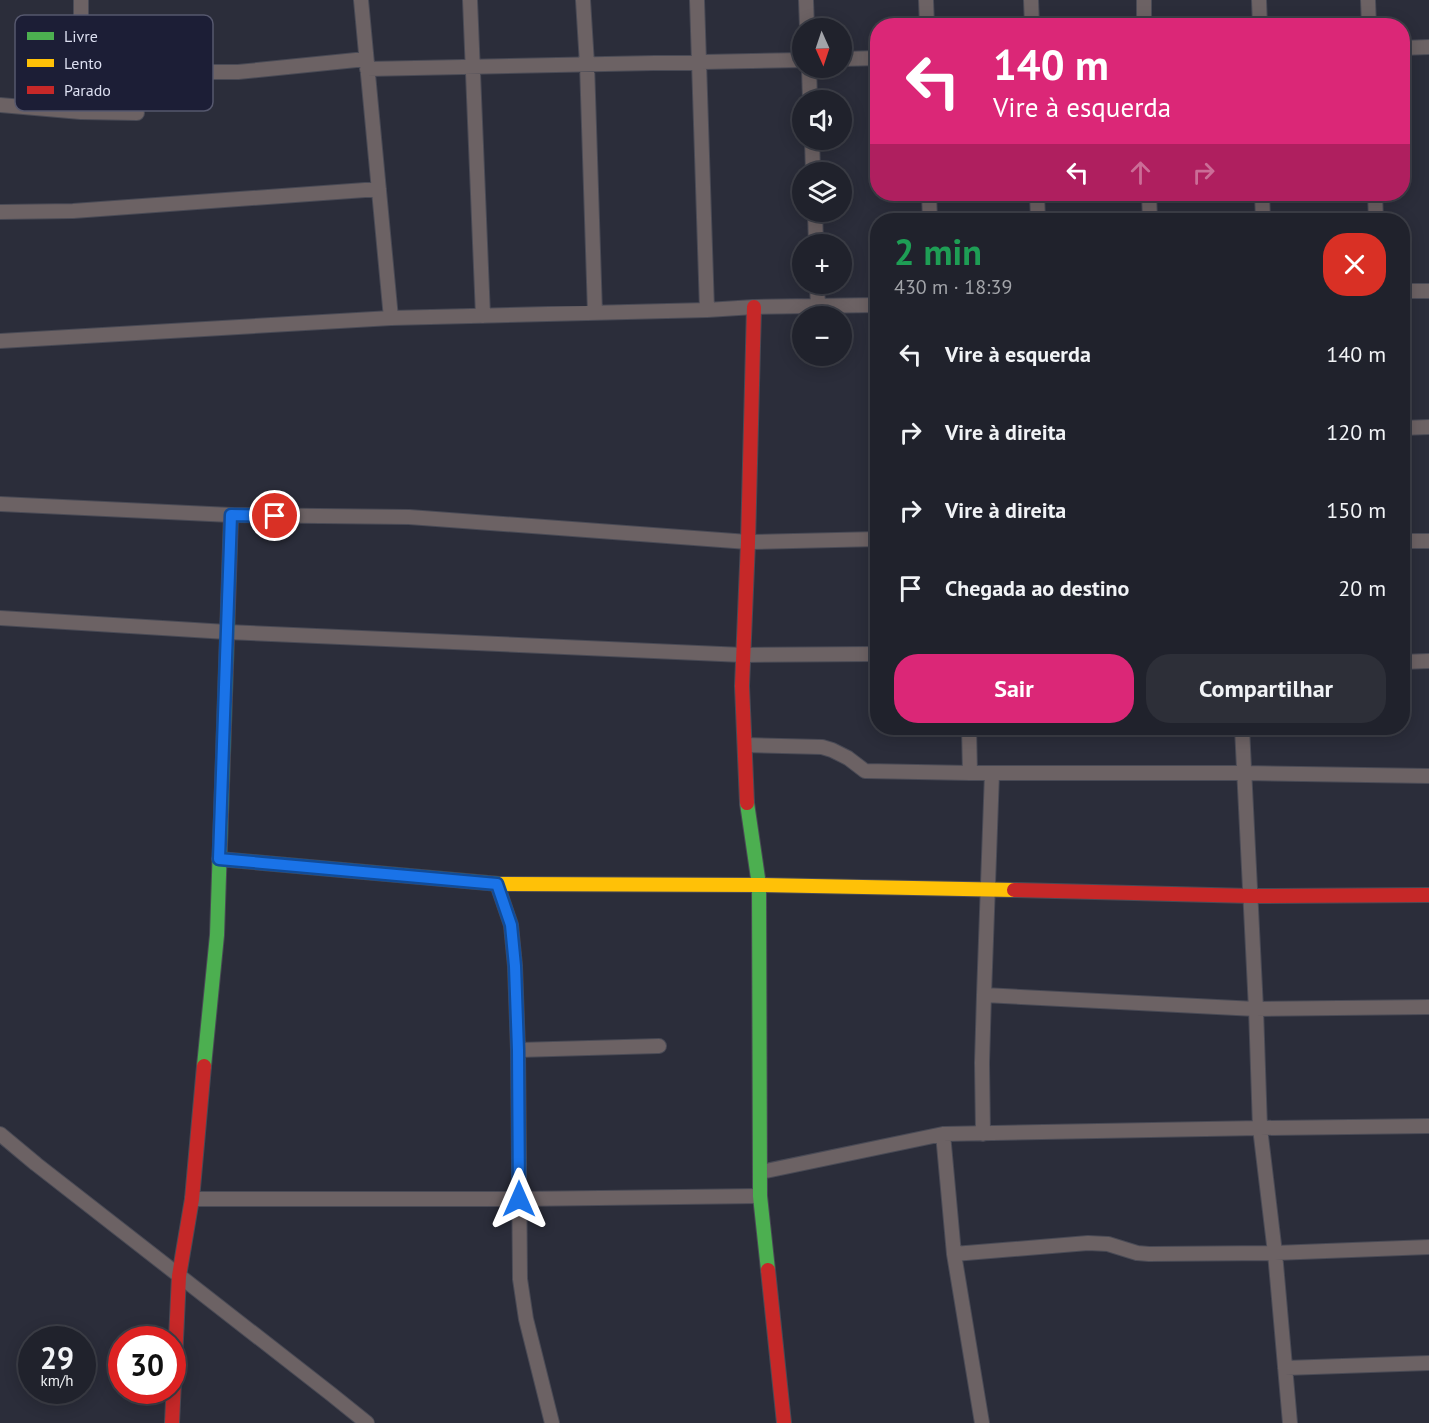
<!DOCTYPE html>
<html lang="pt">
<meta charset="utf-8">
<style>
:root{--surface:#20222c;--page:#2d2f38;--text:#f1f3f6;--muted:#a2a4a9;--line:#3d3f48;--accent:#db2777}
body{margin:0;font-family:"PT Sans",sans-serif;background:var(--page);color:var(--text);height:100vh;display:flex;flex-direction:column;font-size:22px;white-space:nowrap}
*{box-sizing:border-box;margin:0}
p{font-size:20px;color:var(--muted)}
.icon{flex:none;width:33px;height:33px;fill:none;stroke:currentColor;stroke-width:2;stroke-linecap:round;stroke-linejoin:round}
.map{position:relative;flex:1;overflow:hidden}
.drawer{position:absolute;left:870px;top:213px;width:540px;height:522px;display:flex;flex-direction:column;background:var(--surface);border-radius:24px;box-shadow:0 3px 15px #0003,0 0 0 2px var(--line)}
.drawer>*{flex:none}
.hud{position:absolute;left:870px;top:18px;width:540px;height:183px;border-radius:24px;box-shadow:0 3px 15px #0003,0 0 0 2px var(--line);background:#db2777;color:#fff;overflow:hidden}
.needle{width:39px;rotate:177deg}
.controls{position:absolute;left:792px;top:18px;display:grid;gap:12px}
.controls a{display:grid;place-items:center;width:60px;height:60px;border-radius:50%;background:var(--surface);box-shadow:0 3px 15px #0003,0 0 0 2px var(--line);font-size:30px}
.speed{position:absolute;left:18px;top:1326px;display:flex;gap:12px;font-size:30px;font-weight:700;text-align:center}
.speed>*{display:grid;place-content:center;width:78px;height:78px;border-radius:50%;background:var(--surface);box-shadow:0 3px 15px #0003,0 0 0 2px var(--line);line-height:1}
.speed small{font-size:15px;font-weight:400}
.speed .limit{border:9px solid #d22;background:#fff;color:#111}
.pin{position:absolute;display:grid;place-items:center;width:51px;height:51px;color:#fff;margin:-26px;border:3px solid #fff;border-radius:50%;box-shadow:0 2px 6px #0007}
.me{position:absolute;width:66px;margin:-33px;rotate:0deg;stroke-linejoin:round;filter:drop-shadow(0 0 4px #0008)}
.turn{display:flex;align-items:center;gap:21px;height:126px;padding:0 24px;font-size:27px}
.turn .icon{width:78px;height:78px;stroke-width:2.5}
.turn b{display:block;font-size:42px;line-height:51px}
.lanes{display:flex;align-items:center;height:57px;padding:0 24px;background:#0003;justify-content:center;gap:30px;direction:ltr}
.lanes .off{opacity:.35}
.round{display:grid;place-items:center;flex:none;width:63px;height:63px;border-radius:24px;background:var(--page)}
.overview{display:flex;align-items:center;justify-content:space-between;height:102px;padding:0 24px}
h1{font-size:36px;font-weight:800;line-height:45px;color:#1e9e55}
.cta{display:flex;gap:12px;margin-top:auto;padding:12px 24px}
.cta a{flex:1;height:69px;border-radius:24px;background:var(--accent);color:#fff;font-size:24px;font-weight:800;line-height:69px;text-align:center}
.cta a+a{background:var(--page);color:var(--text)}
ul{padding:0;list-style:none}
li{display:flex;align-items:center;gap:18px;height:78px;padding:0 24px}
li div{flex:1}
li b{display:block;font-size:22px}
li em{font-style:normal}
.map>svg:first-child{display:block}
</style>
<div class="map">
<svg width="1429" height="1423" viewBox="0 0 1429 1423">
<rect width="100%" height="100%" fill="#2b2d3a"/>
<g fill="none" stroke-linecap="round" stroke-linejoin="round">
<defs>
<path id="street" d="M361,0l30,318
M470,0l13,316
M583,0l4,64 8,249
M697,0l10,310
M806,0l1,28
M926,0l1,26
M1031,0l1,26
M1144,0v26
M1259,0l1,26
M1368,0l1,26
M1402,48l27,-1
M842,59l36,-1
M809,68l1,32
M367,69l435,-9
M178,72h60l128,-13
M0,105l81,7 56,1
M81,112v-112
M812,140l1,32
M929,194l1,26
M1037,194l1,26
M1149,194l1,26
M1262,194l1,26
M1375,194l1,26
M0,212l73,-1 306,-22
M815,212l1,32
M817,284l1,23
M1402,291h27
M0,341l391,-23 316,-8 47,-3 124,-2
M1402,428l27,-1
M0,504l231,11 178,2 339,25 130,-3
M1402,541h27
M0,618l227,14 516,23 135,-1
M1402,662l27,-1
M969,728l1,45
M1242,728l14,281 4,119 15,125 15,170
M745,745l77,2 10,3 16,8 17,13 105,2h275l184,3
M992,773l-8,222 272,14 173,-2
M497,884l14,41 4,41 3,84
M0,1134l36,30 295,230 36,29
M943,1134l11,120 28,169
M983,1134l-1,-71 2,-68
M761,1172l182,-38 317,-6 169,-2
M192,1199h327l241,-3
M954,1254l134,-11 20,1 29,9 12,1 126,-1 154,-6
M1285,1368l144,-5
M552,1423l-26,-104 -6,-40 -2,-229 141,-4"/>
<path id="fast" d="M747,803l12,82 1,311 8,74
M219,859l280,25
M204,1066l13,-131 11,-329"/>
<path id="slow" d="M499,884l260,1 255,5"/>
<path id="jam" d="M228,606l3,-91
M747,803l-5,-117 6,-144 6,-235
M1014,890l237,6 178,-1
M768,1270l16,153
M172,1423l7,-147 13,-77 12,-133"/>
</defs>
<!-- street casing -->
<use href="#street" stroke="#494a55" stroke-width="16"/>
<!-- fast casing -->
<use href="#fast" stroke="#494a55" stroke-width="16"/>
<!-- slow casing -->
<use href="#slow" stroke="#494a55" stroke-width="16"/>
<!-- jam casing -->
<use href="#jam" stroke="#494a55" stroke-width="16"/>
<!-- street -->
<use href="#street" stroke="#6c6264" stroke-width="14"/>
<!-- fast -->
<use href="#fast" stroke="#4caf50" stroke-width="14"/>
<!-- slow -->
<use href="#slow" stroke="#ffc107" stroke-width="14"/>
<!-- jam -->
<use href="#jam" stroke="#c62828" stroke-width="14"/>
</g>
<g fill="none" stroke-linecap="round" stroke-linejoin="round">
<defs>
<path id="route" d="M275,516l-44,-1 -12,344 278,25 14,41 4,41 3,84 1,149"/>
</defs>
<!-- route casing -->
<use href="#route" stroke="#114b97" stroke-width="15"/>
<!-- route -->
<use href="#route" stroke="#1a73e8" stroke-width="10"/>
</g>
<!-- legend -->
<rect x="15" y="15" width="198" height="96" rx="9" fill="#1c1e36" stroke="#56586e" stroke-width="1.5"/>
<rect x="27" y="32" width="27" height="8" fill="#4caf50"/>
<rect x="27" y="59" width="27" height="8" fill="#ffc107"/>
<rect x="27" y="86" width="27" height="8" fill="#c62828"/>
<g font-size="16" fill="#dcdff0">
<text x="64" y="42">Livre</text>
<text x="64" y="69">Lento</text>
<text x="64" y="96">Parado</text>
</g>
</svg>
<div class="controls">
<a><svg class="needle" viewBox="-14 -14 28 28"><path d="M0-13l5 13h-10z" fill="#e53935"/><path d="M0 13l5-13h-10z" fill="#a2a4a9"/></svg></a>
<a><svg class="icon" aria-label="sound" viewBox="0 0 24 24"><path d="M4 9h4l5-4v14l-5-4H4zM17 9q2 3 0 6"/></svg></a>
<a><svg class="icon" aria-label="layers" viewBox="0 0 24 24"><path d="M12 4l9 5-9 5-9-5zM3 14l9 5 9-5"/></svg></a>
<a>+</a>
<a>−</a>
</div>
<div class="speed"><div>29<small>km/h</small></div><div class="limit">30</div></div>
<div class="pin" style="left:275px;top:516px;background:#d93025"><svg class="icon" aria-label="arrive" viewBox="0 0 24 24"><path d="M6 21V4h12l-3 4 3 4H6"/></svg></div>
<svg class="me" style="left:519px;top:1199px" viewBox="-20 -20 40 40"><path d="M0-17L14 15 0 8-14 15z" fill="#1a73e8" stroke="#fff" stroke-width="4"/></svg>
<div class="hud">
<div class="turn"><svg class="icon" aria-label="left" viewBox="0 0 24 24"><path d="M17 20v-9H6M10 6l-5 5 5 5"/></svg><div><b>140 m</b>Vire à esquerda</div></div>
<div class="lanes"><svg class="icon" aria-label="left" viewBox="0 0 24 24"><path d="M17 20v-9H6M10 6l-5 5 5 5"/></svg><svg class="icon off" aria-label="ahead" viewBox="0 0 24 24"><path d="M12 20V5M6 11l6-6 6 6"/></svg><svg class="icon off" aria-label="right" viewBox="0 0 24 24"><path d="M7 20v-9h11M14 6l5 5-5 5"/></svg></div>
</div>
<section class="drawer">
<div class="overview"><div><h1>2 min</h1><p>430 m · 18:39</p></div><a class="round" style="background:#d93025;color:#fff"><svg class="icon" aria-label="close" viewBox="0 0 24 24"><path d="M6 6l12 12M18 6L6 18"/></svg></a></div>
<ul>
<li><svg class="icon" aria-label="left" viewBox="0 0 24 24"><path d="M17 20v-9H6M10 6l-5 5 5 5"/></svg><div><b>Vire à esquerda</b></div><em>140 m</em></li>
<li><svg class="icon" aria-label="right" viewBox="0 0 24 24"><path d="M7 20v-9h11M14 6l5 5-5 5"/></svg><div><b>Vire à direita</b></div><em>120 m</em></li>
<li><svg class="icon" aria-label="right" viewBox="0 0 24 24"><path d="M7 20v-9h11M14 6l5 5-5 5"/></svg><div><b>Vire à direita</b></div><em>150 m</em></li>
<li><svg class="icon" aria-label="arrive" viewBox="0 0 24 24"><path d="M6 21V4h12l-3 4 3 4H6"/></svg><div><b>Chegada ao destino</b></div><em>20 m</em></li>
</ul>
<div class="cta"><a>Sair</a><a>Compartilhar</a></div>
</section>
</div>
